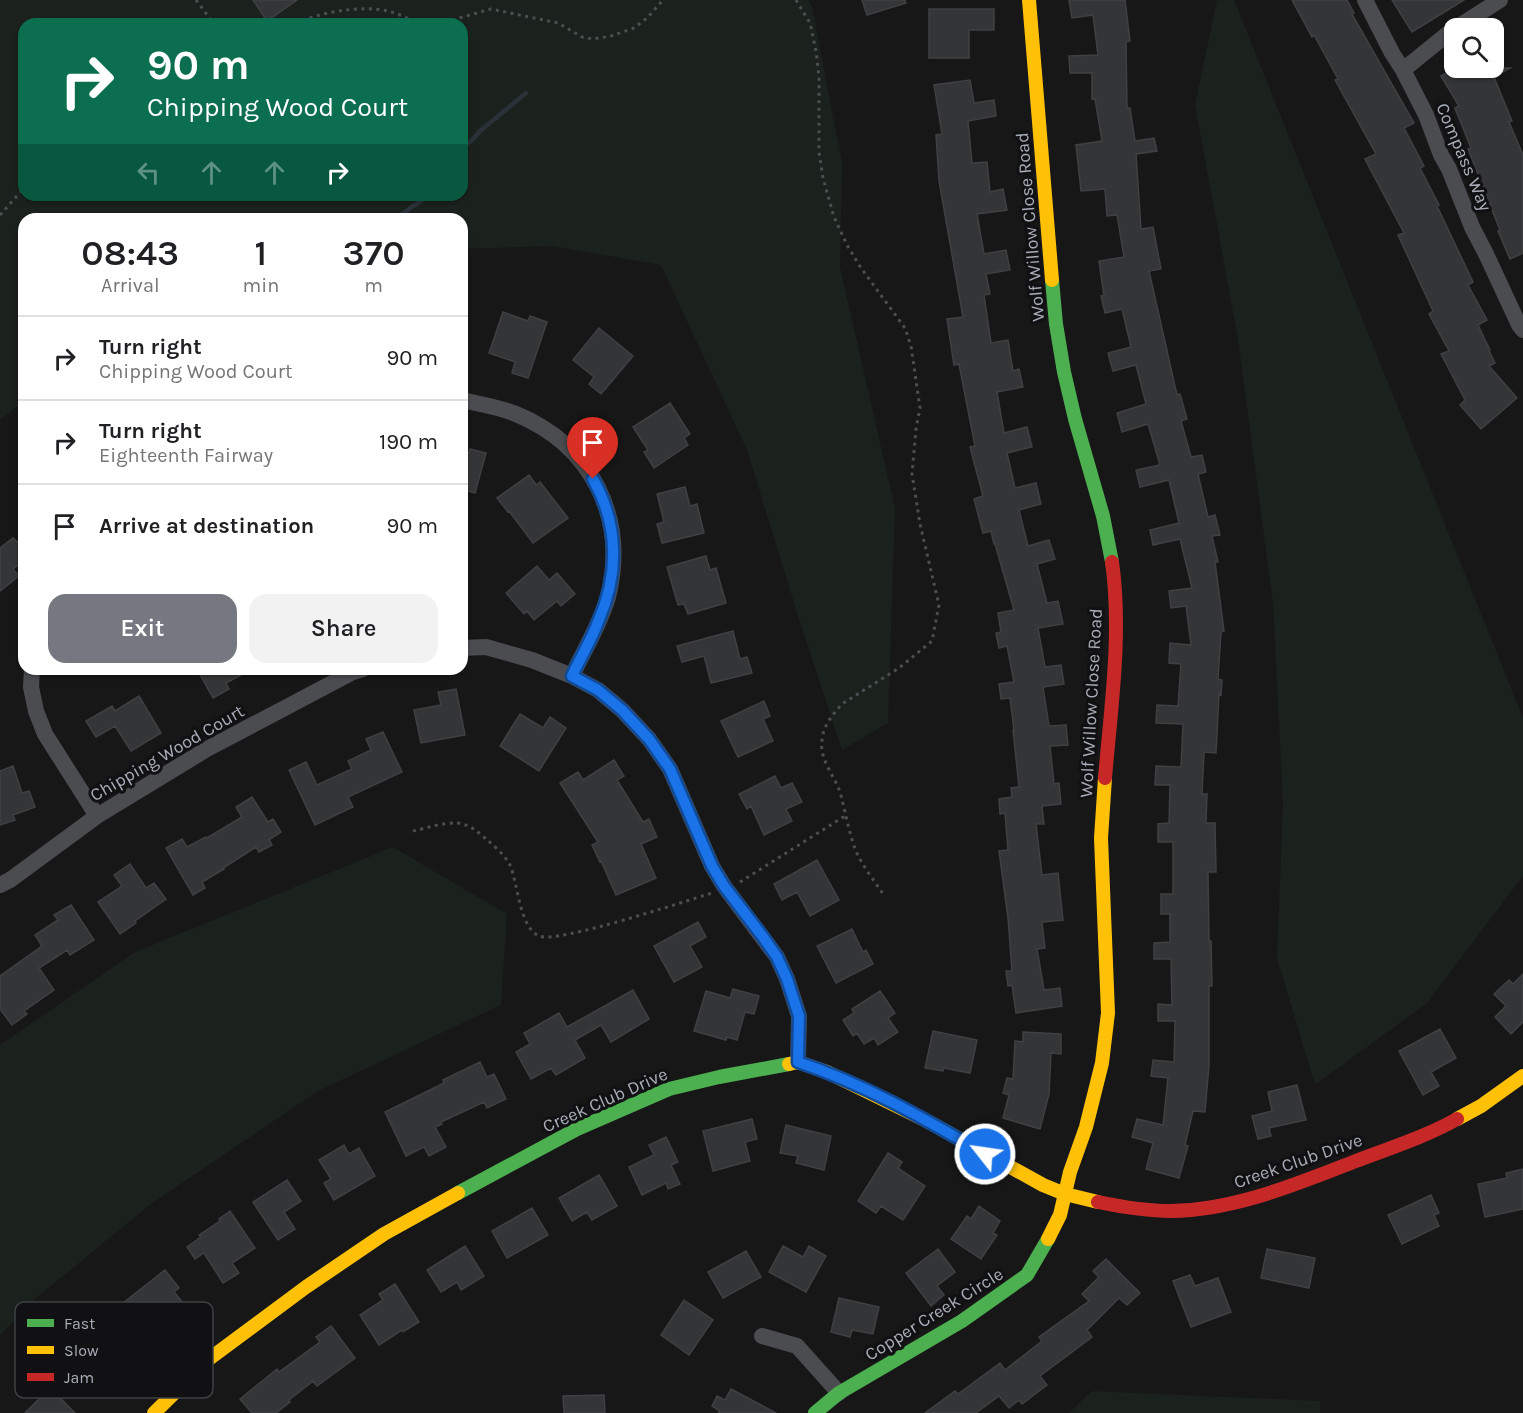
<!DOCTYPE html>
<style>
:root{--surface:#fff;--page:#f2f2f2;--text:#202124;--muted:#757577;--line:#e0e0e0;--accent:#757880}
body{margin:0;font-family:Karla,sans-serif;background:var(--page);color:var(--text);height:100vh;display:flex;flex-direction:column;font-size:22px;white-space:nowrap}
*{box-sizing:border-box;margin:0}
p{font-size:20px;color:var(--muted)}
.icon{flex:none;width:33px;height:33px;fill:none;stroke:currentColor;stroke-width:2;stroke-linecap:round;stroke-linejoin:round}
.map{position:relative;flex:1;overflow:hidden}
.drawer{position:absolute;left:18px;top:213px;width:450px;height:462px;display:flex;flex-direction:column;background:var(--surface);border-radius:18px;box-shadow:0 2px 4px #0004}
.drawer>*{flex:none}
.guide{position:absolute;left:18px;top:18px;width:450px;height:183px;border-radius:18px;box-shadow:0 2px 4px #0004;background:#0b6e4f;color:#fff;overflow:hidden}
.buttons{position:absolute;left:1444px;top:18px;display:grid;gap:12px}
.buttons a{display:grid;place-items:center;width:60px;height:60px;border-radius:12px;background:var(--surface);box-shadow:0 2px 4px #0004;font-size:30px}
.pin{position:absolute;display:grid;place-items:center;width:51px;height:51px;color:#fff;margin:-62px -26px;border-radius:50% 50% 50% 0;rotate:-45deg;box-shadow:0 0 6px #0007}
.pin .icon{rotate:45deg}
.me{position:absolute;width:66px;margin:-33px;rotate:300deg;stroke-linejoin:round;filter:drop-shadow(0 0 4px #0008)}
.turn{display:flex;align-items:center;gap:21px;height:126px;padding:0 30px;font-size:27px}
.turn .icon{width:78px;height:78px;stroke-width:2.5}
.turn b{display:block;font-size:42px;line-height:51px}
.lanes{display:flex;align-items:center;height:57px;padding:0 30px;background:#0003;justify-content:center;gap:30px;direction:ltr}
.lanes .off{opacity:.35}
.eta{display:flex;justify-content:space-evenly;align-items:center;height:102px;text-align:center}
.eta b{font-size:36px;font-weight:600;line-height:42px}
.button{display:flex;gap:12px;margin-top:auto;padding:12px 30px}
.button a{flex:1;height:69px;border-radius:18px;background:var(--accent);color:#fff;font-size:24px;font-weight:600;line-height:69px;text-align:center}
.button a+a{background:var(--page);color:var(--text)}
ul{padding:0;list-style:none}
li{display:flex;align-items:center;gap:18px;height:84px;padding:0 30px;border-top:2px solid var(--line)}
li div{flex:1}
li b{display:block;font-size:22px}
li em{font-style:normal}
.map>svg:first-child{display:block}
</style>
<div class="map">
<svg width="1523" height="1413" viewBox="0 0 1523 1413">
<rect width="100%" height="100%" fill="#171717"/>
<!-- green -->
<path fill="#1b211c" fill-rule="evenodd" d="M0,0h808l4,6 30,157 -2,104 55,241 -7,215 -46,27 -44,-134 -51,-166 -86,-185 -110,-19 -89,3v-30h-438v182l-24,19zM24,24h438v171h-438z
M1217,0h17l289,718v158l-96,127 -112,82 -38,-127 6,-153 -10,-202 -35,-264 -43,-234z
M393,847l114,67 -6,91 -183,86 -167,113 -116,95 -35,36v-290l135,-93z
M1092,1391l228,10v12h-251z"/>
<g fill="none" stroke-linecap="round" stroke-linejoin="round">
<!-- stream -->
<path stroke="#2a3239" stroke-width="4.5" d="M462,148l10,-8 8,-9 46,-38
M396,219l14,-11 21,-13"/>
</g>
<!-- building -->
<path fill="#343537" stroke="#3f4043" stroke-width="1.5" d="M253,0h44l-30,21z
M862,0h43l1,3 -39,12z
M1069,0h56l5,41 -4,1 1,66h3l5,33 19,-3 3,13 -21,3 5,75 12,-2 8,42 -12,2 28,124 3,-1 7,25 -6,2 10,36 11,-2 4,17 -8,2 10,43 7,-2 5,20 -8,1 6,26h-3l9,69 -3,1 -3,47 4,1 -1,15 -2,-1 -3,59 -12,-1 -2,42h5l-1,29h9l1,49h-8l1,69h2l1,45h-3v79l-4,47 -12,-1 -8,34 3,1 -9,32 -33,-9 7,-26 -21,-6 5,-18 26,6 5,-47 -17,-2 2,-16 21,2 1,-41h-17v-17l14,1 -1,-46h-17v-16l16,-1v-28h-9v-20h12v-52h-15v-18l11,-1 1,-38h-15l1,-19 25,1 2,-43 -27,-1 1,-18 21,1 3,-42 -12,-1 1,-20 21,2 -5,-39 -15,2 -2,-17 23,-3 -12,-49 -27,6 -3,-15 29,-7 -10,-43 -29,7 -4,-17 24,-5 -12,-41 -26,8 -5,-19 29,-9 -10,-39 -23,6 -5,-18 23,-6 -9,-38 -17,4 -4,-17h3l-5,-35 25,-4 -7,-42 -10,1 -2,-27 -24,2 -5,-46 26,-4 -7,-42h-3v-26h-22l-1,-17 29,-1 -5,-40 -21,3z
M1292,0h55l7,13 -2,1 62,109 -10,5 20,38 -4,2 19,37 -2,1 36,76 -5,3 19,35 -9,5 12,25 -1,1 6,12 -6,3 28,32 -36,31 -21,-24 5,-5 -24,-46 8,-3 -20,-37 4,-3 -35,-76 6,-2 -39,-74 11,-5 -41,-74 3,-1 -24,-44 -2,2z
M1392,0h72l-52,32z
M929,9h65v21h-25v28h-40z
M1455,68h55l-16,9 18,44 -3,1 14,33v98l-13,6 -12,-28 2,-1 -32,-81 3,-1 -16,-40 4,-2 -18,-30z
M970,80l4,23 20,-3 2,16 -28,5 4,42 15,-1 3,30 13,-3 4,21 -30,4 7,40 22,-4 4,20 -24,4 4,20 -6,1 7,48 17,-3 5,31 6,-2 4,18 -26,5 7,41 23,-6 5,20 -25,6 8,35 21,-5 5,21 -22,6 9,36 21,-6 6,19 -18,5 10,39 11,-2 5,23 -25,4 7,39 16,-2 3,19 -21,3 6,39 17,-1 2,20 -18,1 4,38 5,-1 2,21 -19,2 2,18h-8l6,51 16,-2 5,47 -21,2 3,26 -8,1 7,41 16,-2 2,18 -46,7 -4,-28 -4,1 -2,-15h6l-4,-53 -9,-67 9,-1 -3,-37 -5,1 -1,-15 13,-2 -1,-9 8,-1 -6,-57h1l-4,-32 -9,1 -2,-15 15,-2 -7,-36 -8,2 -3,-15 5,-1 -3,-19 16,-3 -19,-66h-1l-3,-13 -8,2 -9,-34 9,-3 -13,-49 5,-1 -16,-82 -5,1 -7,-46 16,-2 -24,-136 -3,-46 6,-1 -8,-49z
M503,312l25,9 2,-5 17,6 -19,56 -16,-5 3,-11 -26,-9z
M599,328l34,28 -32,38 -12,-10 5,-7 -21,-17z
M670,403l20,31 -6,4 4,7 -34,23 -10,-16 4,-2 -15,-23z
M470,449l16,4 -11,40 -13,-4v-38l7,2z
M529,475l7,10 4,-3 28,36 -35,25 -24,-32 -1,1 -11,-14z
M685,487l5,19 7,-2 7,29 -42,10 -5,-19 7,-2 -7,-28z
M24,536v25l-11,8 6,7 -19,15v-43l13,-10 4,4z
M706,556l4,14 6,-2 10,35 -38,11 -4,-10 -6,1 -11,-38z
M537,566l12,14 8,-7 18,21 -14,12 -4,-5 -23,19 -7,-9 -3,3 -18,-21z
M733,631l7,28 7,-2 5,16 -41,10 -7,-27 -22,6 -5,-16z
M197,669h55l-26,14 3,6 -16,9z
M456,689l9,46 -44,8 -7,-33 27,-5 -3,-13z
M139,696l22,37 -30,18 -16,-25 -19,11 -10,-16 26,-15 3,5z
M764,701l6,15 -7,3 10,22 -35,16 -17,-36z
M520,714l23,14 7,-11 16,11 -27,43 -39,-25z
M383,732l19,40 -54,25 5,10 -38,18 -26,-55 17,-8 11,23 35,-16 -4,-8 23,-11 -5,-11z
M614,760l10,16 -7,4 26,42 6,-3 8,18 -16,7 15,34 -40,17 -15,-34 -1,1 -8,-17 6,-3 -38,-59 18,-11 5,8z
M13,766l9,27 7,-2 6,16 -22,8 2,5 -15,5v-54z
M775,776l6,12 11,-5 10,19 -16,7 6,12 -28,14 -13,-29 -4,3 -8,-15z
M252,797l16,25 5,-3 8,13 -12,8 3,5 -13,7 -3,-5 -33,21 1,1 -22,13 3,6 -12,7 -27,-47 16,-9 5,8 19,-10 1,1 35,-21 -6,-10z
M817,860l22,40 -29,16 -13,-24 -15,8 -8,-16z
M130,864l16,24 8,-5 12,16 -31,22 1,2 -16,11 -22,-32 24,-16 -8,-11z
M71,905l23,35 -24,15 -3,-5 -28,18 15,22 -30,21 3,3 -15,11 -12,-16v-33l42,-30 -7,-11 23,-15 -4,-5z
M698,922l8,15 -16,9 12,21 -28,15 -20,-36z
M852,929l11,23 3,-2 7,14 -37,19 -19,-37z
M1523,974v48l-12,12 -16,-17 11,-11 -12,-12 15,-14 4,4z
M733,989l26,7 -5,18 -9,-2 -8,28 -10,-3 -1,3 -32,-9 12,-40 24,7z
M633,990l16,29 -38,23 -10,-17 -26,15 10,18 -29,17 -5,-7 -20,11 -15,-27 14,-8 -6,-11 35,-20 8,14z
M880,991l15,22 -7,5 10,14 -20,13 -4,-7 -10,6 -7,-11 -4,3 -10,-16 11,-7 -2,-4z
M1440,1029l16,29 -25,14 8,14 -16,9 -24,-44z
M933,1031l44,9 -7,33 -26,-5 -1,3 -18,-3z
M1023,1032l38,2v20l-10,-1 -2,41 -9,35 -37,-11 6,-23 -6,-2 4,-15 6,1 2,-38 8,1z
M480,1062l7,15 7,-3 12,25 -19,9 -3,-6 -43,20 1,2 -7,3 11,20 -17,9 -5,-9 -18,9 -21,-44 59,-29 -1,-3z
M1297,1085l9,35 -37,8 2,8 -13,3 -6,-23 20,-5 -4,-19z
M752,1119l5,20 -12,3 5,19 -37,10 -10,-40z
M786,1125l45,11 -7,34 -28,-7 2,-7 -18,-3z
M666,1137l12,25 -7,3 9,19 -12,5 -2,-6 -24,12 -13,-28 25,-12 -5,-10z
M344,1145l5,9 10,-6 16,28 -41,24 -10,-17 7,-4 -12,-19z
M888,1153l14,9 -4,6 27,18 -16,25 -1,-1 1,1 -6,9 -22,-14 -5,7 -18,-12z
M1523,1169v40l-38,8 -7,-33 29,-6 -1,-5z
M599,1175l18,31 -25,14 -5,-8 -15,9 -13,-23z
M287,1180l14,21 -17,11 11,17 -17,11 -25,-38z
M1431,1195l8,18 -5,2 5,11 -37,18 -14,-29z
M979,1206l21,15 -7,12 4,2 -16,24 -30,-20 16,-23 4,3z
M532,1208l16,27 -41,23 -15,-27z
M230,1211l25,37 -23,15 7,10 -16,10 -19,-30 -9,6 -8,-12 14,-10 -2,-2 21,-14 -1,-2z
M465,1246l19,30 -23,14 -4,-8 -16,10 -14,-22z
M783,1246l20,11 6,-11 17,10 -20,36 -37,-20z
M938,1249l17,23 -18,14 7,9 -13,11 -25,-33z
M1267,1249l48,9 -6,30 -48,-10z
M746,1251l15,26 -38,21 -15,-26z
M1106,1259l34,34 -13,12 -8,-7 -32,32 5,7 -52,39 7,9 -25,19 -3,-4 -10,8 -10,-12 -23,17h-51l30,-22 3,3 42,-31 5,7 37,-29 -3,-4 50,-36 -7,-7 17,-17 -6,-6z
M165,1270l14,18 -5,4 15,18 -14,12 -5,-6 -65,50 13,15 -16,13 -39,-49 43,-35 3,4z
M1190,1275l5,11 23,-8 13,34 -40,15 -18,-46z
M395,1284l24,38 -16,10 -1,-2 -23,15 -19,-30 23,-15 -4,-6z
M839,1298l40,9 -6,27 -21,-4 -2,7 -19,-5z
M684,1300l29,20 -24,35 -28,-20z
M331,1326l24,32 -38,28 -4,-5 -24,19 1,2 -14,11h-24l-12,-14 37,-30 2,3 41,-30 -4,-5z
M50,1388l25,25h-50z
M731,1389l45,24h-58l2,-2 -8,-5 5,-10 8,4z
M604,1395l1,18h-41l-1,-17z"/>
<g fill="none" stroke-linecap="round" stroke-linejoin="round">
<!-- path -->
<path stroke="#4d4e52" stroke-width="3" stroke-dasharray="3 4.5" stroke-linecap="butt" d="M196,0l18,24
M796,0l14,23 6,28 3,26v75l4,26 11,39 13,28 14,23 44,60 6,18 9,62 -4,21 -4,45 8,50 19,81 -7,36 -33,27 -57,36c-9,10 -19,22 -20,36 -3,19 12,35 18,52 5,18 8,36 14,54 6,17 19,33 29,48
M296,24c22,-12 67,-19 91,-13 11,2 21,8 31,11 6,1 13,1 19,2
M438,24l53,-15 67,14 24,14 11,2 18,-3 23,-8 13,-10 16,-18
M0,215l24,-27
M413,831c13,-3 32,-9 45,-8 12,2 19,8 27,15 9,8 20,17 25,27 8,18 9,62 29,71 18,8 146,-35 173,-43
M740,882l105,-66"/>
<!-- street -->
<path stroke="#4b4c50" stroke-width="16" d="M1365,0l27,53 11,17 23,45 15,40 8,14 23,58 14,27 33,71 4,5
M1403,70l47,-38 50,-32
M462,400c17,4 37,7 54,14 75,31 112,103 92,183 -8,28 -24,53 -36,79
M462,648l24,-1 46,13 40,16 26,14 24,20 27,29 21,30 42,97 12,20 53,71 10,22 12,37 -1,46
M32,669l-1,18 5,24 9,23 52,82
M0,885l10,-5 87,-64 110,-67 146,-77 10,-3
M762,1336l35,10 42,47"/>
<!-- fast -->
<path stroke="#4caf50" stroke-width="14" d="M1052,280l4,44 8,48 11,47 28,97 9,46
M458,1193l119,-64 92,-40 50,-12 70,-13
M815,1413l24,-20 123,-72 65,-46 21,-36"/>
<!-- slow -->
<path stroke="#ffc107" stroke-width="14" d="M1029,0l23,280
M789,1064l9,-2 29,10 100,49 116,64 22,9 33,8
M1457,1119l24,-13 42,-30
M1048,1239l12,-24 10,-43 16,-45 16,-64 6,-50 -7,-175 4,-60
M154,1413l55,-54 97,-72 78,-53 74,-41"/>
<!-- jam -->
<path stroke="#c62828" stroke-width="14" d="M1105,778c6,-71 17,-146 7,-216
M1098,1202c24,5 48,9 73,9 65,-1 125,-27 185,-50 34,-13 69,-24 101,-42"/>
</g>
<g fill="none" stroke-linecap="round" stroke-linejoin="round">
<defs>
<path id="route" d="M593,479c26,46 26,96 5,143 -7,19 -18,36 -26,54l26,14 24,20 27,29 21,30 42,97 12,20 39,51 14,20 10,22 12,37 -1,46c66,22 127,57 187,92"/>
</defs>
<!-- route casing -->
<use href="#route" stroke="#114b97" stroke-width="15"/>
<!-- route -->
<use href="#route" stroke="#1a73e8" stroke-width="10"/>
</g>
<g text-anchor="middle" stroke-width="6" stroke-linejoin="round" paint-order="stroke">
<!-- street labels -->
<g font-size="18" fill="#a8adb8" stroke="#111113">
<text transform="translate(1464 157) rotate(67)" y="6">Compass Way</text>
<text transform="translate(1030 227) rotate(-95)" y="6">Wolf Willow Close Road</text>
<text transform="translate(1091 703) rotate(-87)" y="6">Wolf Willow Close Road</text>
<text transform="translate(167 753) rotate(-30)" y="6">Chipping Wood Court</text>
<text transform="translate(605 1100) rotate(-24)" y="6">Creek Club Drive</text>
<text transform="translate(1298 1161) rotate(-19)" y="6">Creek Club Drive</text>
<text transform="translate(934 1314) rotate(-32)" y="6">Copper Creek Circle</text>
</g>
</g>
<!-- legend -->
<rect x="15" y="1302" width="198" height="96" rx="9" fill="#111113" stroke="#3e4045" stroke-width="1.5"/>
<rect x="27" y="1319" width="27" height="8" fill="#4caf50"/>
<rect x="27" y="1346" width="27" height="8" fill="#ffc107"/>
<rect x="27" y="1373" width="27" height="8" fill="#c62828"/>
<g font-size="16" fill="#a8adb8">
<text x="64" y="1329">Fast</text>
<text x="64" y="1356">Slow</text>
<text x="64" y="1383">Jam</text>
</g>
</svg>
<div class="buttons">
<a><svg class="icon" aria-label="search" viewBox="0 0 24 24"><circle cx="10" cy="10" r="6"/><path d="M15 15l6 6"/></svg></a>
</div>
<div class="pin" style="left:593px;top:479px;background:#d93025"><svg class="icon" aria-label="arrive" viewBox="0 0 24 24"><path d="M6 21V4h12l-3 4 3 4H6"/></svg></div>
<svg class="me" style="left:985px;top:1154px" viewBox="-20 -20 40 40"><circle r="17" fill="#1a73e8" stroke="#fff" stroke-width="3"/><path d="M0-11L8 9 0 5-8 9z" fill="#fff"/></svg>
<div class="guide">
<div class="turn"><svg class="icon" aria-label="right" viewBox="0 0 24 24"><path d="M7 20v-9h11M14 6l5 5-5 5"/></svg><div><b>90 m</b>Chipping Wood Court</div></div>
<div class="lanes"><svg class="icon off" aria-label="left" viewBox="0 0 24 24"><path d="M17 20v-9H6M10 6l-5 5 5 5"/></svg><svg class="icon off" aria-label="ahead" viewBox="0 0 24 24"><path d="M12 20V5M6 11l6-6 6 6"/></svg><svg class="icon off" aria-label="ahead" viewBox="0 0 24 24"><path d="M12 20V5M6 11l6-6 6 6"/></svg><svg class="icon" aria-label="right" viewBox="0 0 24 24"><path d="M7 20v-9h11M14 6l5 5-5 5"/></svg></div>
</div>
<section class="drawer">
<div class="eta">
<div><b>08:43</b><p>Arrival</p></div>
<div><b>1</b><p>min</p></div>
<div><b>370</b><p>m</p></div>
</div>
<ul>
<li><svg class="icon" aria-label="right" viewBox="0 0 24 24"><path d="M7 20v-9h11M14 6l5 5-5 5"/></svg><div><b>Turn right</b><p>Chipping Wood Court</p></div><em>90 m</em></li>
<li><svg class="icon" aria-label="right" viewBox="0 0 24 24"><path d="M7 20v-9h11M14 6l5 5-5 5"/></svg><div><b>Turn right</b><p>Eighteenth Fairway</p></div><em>190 m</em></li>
<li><svg class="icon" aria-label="arrive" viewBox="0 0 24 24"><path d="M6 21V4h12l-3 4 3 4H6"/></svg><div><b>Arrive at destination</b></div><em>90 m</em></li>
</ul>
<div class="button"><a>Exit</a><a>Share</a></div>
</section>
</div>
